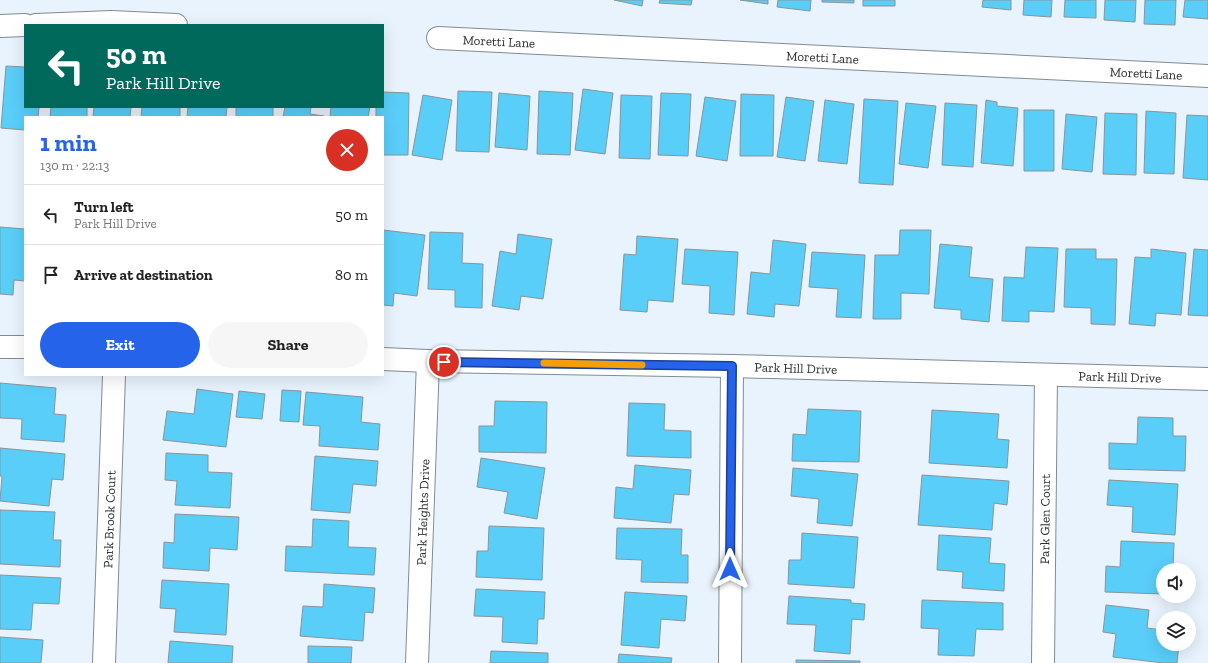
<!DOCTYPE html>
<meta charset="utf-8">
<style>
:root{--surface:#fff;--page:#f6f6f6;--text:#222;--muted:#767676;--line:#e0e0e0;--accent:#2563eb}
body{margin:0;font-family:"Zilla Slab",serif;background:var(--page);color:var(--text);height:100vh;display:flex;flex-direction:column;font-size:15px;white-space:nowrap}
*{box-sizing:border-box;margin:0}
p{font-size:13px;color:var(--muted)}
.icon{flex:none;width:22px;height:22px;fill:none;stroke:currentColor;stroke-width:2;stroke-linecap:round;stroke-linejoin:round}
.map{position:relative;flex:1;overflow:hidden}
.details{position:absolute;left:24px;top:116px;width:360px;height:260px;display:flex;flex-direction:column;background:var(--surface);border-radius:0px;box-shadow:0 4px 16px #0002}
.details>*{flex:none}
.guide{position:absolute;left:24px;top:24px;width:360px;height:84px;border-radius:0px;box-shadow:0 4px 16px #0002;background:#00695c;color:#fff;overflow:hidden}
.controls{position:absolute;left:1156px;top:563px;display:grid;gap:8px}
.controls a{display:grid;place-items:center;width:40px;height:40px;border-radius:50%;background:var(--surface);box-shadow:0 4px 16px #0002;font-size:20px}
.pin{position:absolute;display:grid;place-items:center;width:34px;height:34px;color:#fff;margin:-17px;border:2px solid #fff;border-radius:50%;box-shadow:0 1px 4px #0007}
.me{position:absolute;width:44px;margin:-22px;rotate:0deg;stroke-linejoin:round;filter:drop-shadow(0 0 3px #0008)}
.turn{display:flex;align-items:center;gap:14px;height:84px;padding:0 16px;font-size:18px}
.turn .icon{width:52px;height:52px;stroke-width:2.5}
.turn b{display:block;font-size:28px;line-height:34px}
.round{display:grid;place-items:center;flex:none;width:42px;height:42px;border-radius:21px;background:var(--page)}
.head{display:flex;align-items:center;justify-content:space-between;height:68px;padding:0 16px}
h1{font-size:24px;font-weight:700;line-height:30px;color:var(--accent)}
.button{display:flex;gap:8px;margin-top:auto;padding:8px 16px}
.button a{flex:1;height:46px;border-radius:24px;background:var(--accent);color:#fff;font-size:16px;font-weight:700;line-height:46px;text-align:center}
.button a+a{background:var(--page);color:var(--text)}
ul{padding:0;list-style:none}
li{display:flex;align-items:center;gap:12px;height:60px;padding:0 16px;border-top:1px solid var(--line)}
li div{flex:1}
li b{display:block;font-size:15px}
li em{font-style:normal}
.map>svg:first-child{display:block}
</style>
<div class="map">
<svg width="1208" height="663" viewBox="0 0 1208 663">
<rect width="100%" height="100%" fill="#e9f3fd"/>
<!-- building -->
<path fill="#59cef9" stroke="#88959a" d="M614,0h29l-1,6z
M660,0h32l-1,5 -32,-2z
M740,0h28v4z
M778,0h33l-1,11 -33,-4z
M822,0h32v3l-32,-1z
M863,0h32v6h-32z
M983,0h28v10l-29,-3z
M1024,0h28l-1,17 -28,-2z
M1065,0h31v18l-32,-1z
M1105,0h31l-1,22 -31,-2z
M1145,0h31l-1,25 -31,-1z
M1185,0h23v19l-25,-2z
M6,66l19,1v40h14l-1,10h-13v13l-24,-2z
M583,89l30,4 -8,61 -30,-4z
M458,91l34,1 -3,60 -33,-1z
M539,91l34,2 -3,62 -33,-1z
M383,92l26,1 -1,62h-25v-38h-7v-10h7z
M499,93l31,3 -3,54 -32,-3z
M661,93l30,1 -3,62 -30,-1z
M741,94l33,1 -1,61h-33z
M423,95l29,5 -10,60 -30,-5z
M621,95l31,1 -2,63 -31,-1z
M705,97l31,4 -9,60 -31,-5z
M786,97l28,4 -9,60 -28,-4z
M864,99l34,2 -5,84 -34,-2z
M825,100l29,4 -7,60 -29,-3z
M986,100l11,2v4l21,2 -5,58 -32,-3z
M906,103l30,3 -8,62 -29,-4z
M945,103l32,2 -4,62 -31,-2z
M51,107h36v10h-37z
M94,107h37l-1,10h-37z
M142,107h38v10h-39z
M188,107h39l-1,10h-39z
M236,107h37v10h-37z
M285,107h26l-1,7 14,2v1h-41z
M331,107h39l-2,10h-38z
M1024,110h30v61h-30z
M1146,111l30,2 -2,61 -30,-1z
M1105,113l32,1 -1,61 -33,-1z
M1066,114l31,3 -5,55 -30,-3z
M1187,115l21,1v64l-25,-2z
M0,227l25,2v52l-11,-1 -1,15 -13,-1z
M383,230l42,5 -8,61 -23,-3 -1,13 -10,-1z
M900,230h31l-2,64 -28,-1v26h-28l2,-64h24z
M430,232l33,1 -1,30 21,1 -1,44 -27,-1v-17l-27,-1z
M518,234l34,5 -9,60 -22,-3 -2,14 -27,-4 8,-55 16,3z
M637,236l41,3 -5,63 -25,-2 -1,12 -27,-2 4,-56 12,1z
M773,240l33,4 -7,62 -24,-2 -1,13 -27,-3 4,-42 19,2z
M940,244l32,3 -3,30 24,2 -4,43 -28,-3v-9l-27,-2z
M1026,247l32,1 -4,64 -25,-1v11l-27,-1 2,-44 20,1z
M685,249l53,3 -4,63 -25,-2 1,-27 -28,-2z
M1066,249h30v10h21l-2,66 -24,-1v-16l-27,-1z
M1151,249l35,4 -5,62 -25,-2 -1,13 -26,-2 6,-67 16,1z
M1194,249l14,1v66l-20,-1z
M812,252l53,3 -4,63 -25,-1 2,-28 -29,-2z
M0,383l56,5 -2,26 12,1 -2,27 -43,-3 1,-20 -22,-1z
M197,389l36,5 -7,53 -63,-7 4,-29 27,3z
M282,390l19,1 -2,31 -19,-1z
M239,391l26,3 -3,25 -26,-2z
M306,392l57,5 -2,25 19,2 -2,26 -59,-4 1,-20 -17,-1z
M495,401l52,1 -1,51 -67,-1v-26h15z
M629,403l36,1 -1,26 27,1v27l-64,-2z
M808,409l53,2 -2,51 -67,-1 1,-27 13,1z
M932,410l67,4 -2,25 12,1 -2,28 -78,-5z
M1138,417l35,1v18h13l-1,35 -76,-2v-26l28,1z
M0,448l65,6 -2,26 -11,-1 -3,27 -49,-5 2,-25h-2z
M166,453l42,2v17l24,1 -2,35 -55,-3 2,-24 -12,-1z
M315,456l63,5 -2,25 -23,-2 -3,29 -39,-3z
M481,458l64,10 -8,51 -33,-6 4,-21 -31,-5z
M635,465l56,5 -2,25 -15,-1 -3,29 -57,-5 2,-31 17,2z
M793,468l65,6 -6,52 -35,-3 2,-24 -28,-3z
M922,475l87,6 -2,24 -13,-2 -2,27 -74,-5z
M1109,480l69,4 -3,51 -43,-3 1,-25 -26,-2z
M0,510l55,2 -2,28h8l-1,27 -60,-3z
M175,514l64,3 -2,33 -27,-2 -1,23 -46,-3 1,-26 10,1z
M313,519l36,2 -1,26 28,1 -2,27 -89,-4 1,-25 26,1z
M489,526l55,2 -2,52 -66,-3 1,-26h11z
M617,528l65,1 -1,26h7v28l-47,-1 1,-22 -26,-1z
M802,533l56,4 -4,51 -66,-4 1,-24h12z
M939,535l52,3 -2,25 16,1 -1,27 -42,-3 1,-16 -26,-2z
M1121,541l53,2 -1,27h-10v24l-58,-2 1,-26 14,1z
M0,575l61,3 -2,26 -26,-1 -2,27 -31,-1z
M162,580l67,4 -3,51 -52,-3 2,-23 -16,-1z
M324,584l51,4 -2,25 -8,-1 -2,29 -63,-5 3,-30 20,1z
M476,589l69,3 -1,27h-6l-1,25 -35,-2 1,-25 -29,-1z
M625,592l62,4 -2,25 -24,-2 -2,29 -38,-3z
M789,596l62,4v3l14,1 -1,16 -12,-1 -2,35 -36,-3 2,-26 -29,-1z
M922,600l81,3v27l-27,-1 -2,27 -36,-1 1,-26 -18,-1z
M1106,605l43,5 -2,18 16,2v14h16l-2,19h-13l-51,-6 3,-23 -13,-2z
M0,637l43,3 -2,23h-41z
M170,641l63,5 -1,17h-64z
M308,646l44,1 -1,16h-43z
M491,651l57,2v10h-58z
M619,654l53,4 -1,5h-53z
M796,660l64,1v2h-64z"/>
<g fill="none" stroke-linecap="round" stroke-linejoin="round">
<defs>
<g id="minor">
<path d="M36,25l75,-3 65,3"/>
<path d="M0,26l25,-1"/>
<path id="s1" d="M438,38l770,38"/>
<path d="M0,347h25"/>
<path id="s2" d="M383,359l45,2 304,5 476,13"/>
<path id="s3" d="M104,663l10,-288"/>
<path id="s4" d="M417,663l11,-302"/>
<path d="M730,663l2,-297"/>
<path id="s5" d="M1043,663l3,-288"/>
</g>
</defs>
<!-- minor casing -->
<use href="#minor" stroke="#828b94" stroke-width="24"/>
<!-- minor -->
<use href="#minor" stroke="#fff" stroke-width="22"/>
</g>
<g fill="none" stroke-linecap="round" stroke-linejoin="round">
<defs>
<path id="route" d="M444,362l288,4 -2,203"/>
</defs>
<!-- route casing -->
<use href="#route" stroke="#184099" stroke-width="10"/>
<!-- route -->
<use href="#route" stroke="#2563eb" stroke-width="7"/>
<!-- slow -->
<path stroke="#f59e0b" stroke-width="7" d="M544,363l98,2"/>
</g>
<g text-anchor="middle" stroke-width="3" stroke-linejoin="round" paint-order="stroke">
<!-- street labels -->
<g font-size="13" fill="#2a2e32" stroke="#fff">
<text dy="5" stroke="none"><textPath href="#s1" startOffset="61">Moretti Lane</textPath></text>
<text dy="5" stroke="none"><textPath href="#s1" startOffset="385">Moretti Lane</textPath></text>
<text dy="5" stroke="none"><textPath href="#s1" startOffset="709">Moretti Lane</textPath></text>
<text dy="5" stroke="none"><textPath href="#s2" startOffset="413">Park Hill Drive</textPath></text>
<text dy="5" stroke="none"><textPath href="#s2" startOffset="737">Park Hill Drive</textPath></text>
<text dy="5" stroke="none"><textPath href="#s4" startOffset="151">Park Heights Drive</textPath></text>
<text dy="5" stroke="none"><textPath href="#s3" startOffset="144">Park Brook Court</textPath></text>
<text dy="5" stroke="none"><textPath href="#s5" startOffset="144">Park Glen Court</textPath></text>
</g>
</g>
</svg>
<div class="controls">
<a><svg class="icon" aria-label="sound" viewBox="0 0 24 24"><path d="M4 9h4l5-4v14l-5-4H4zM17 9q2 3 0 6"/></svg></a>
<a><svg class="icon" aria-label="layers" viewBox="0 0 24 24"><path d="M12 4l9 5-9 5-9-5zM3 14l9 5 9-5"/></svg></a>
</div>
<div class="pin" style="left:444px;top:362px;background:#d93025"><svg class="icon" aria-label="arrive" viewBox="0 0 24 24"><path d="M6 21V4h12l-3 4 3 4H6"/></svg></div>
<svg class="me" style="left:730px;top:569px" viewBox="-20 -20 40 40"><path d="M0-17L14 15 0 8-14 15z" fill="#2563eb" stroke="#fff" stroke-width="4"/></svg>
<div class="guide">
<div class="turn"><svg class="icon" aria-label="left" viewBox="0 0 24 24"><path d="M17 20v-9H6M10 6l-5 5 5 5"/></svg><div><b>50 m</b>Park Hill Drive</div></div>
</div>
<section class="details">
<div class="head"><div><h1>1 min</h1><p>130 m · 22:13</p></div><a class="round" style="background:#d93025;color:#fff"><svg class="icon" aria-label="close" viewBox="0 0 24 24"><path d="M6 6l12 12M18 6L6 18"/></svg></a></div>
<ul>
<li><svg class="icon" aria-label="left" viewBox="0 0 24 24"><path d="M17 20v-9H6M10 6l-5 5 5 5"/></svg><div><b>Turn left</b><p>Park Hill Drive</p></div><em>50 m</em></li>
<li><svg class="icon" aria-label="arrive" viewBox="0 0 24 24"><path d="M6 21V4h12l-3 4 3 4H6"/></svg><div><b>Arrive at destination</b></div><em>80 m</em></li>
</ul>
<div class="button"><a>Exit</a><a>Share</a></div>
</section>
</div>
